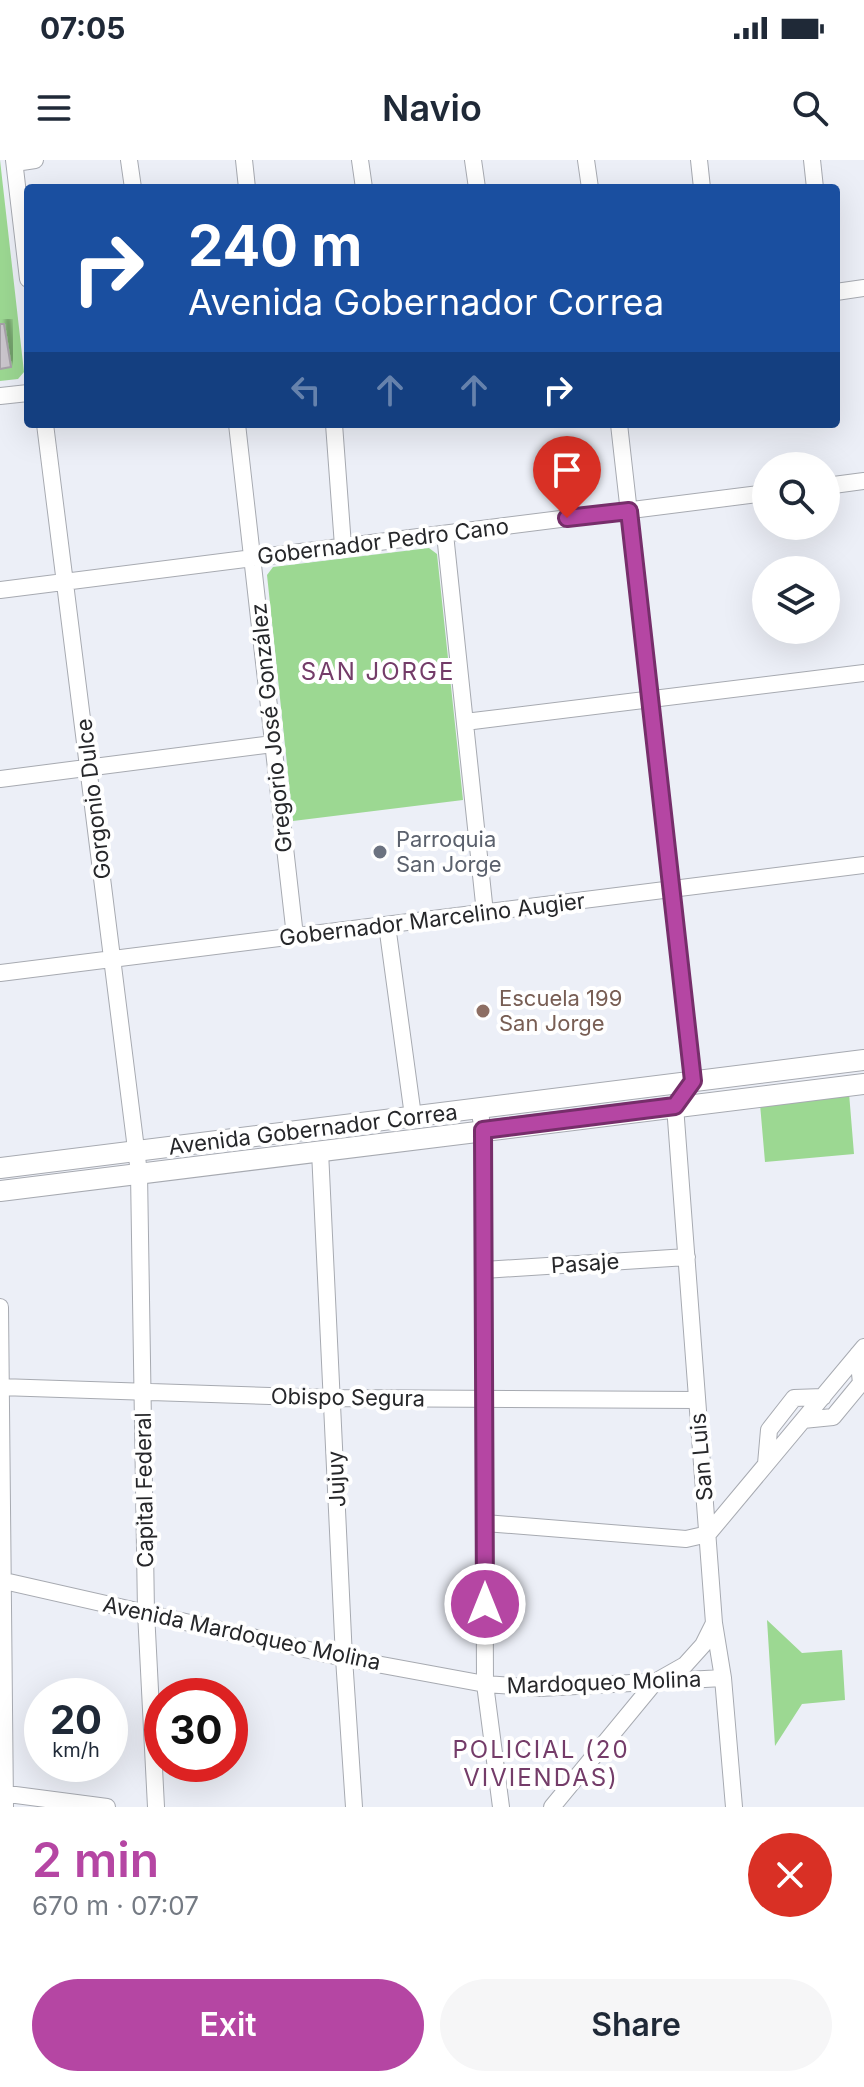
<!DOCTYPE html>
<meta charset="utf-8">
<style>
:root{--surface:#fff;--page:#f6f6f7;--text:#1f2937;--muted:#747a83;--accent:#b546a3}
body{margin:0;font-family:Inter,sans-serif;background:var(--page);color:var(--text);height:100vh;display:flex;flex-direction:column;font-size:30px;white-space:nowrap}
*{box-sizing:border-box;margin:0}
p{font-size:26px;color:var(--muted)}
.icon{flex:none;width:44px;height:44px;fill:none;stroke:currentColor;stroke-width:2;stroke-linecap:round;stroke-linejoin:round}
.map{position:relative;height:1647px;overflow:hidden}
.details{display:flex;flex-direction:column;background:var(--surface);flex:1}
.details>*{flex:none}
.guide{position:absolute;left:24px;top:24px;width:816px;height:244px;border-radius:8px;box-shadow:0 8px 32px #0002;background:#1a4fa0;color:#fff;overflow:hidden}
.controls{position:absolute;left:752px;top:292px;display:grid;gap:16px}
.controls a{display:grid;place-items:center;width:88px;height:88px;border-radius:50%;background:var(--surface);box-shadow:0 8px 32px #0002;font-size:40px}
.speed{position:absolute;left:24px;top:1518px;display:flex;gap:16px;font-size:40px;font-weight:700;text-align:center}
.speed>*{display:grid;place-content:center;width:104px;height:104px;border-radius:50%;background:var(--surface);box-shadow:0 8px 32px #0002;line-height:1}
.speed small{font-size:20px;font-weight:400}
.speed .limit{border:12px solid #d22;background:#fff;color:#111}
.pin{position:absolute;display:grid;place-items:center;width:68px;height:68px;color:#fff;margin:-82px -34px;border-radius:50% 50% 50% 0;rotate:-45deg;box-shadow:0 0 8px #0007}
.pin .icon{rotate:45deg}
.me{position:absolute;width:88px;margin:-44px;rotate:0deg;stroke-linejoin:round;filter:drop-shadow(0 0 6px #0008)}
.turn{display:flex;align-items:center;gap:28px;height:168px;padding:0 32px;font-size:36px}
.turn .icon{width:104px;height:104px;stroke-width:2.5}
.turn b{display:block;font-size:56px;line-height:68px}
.lanes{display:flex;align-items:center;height:76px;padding:0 32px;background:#0003;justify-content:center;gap:40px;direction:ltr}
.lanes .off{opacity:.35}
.round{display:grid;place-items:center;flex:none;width:84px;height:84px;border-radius:42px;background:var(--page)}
.summary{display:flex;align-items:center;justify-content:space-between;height:136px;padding:0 32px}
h1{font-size:48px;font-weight:600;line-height:60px;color:var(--accent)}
.primary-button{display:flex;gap:16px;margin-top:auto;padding:16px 32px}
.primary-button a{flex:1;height:92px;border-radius:48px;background:var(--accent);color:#fff;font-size:32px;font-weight:600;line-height:92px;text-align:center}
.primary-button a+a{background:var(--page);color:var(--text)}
.status{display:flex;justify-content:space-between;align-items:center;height:56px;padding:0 40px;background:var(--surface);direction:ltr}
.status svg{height:22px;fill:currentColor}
header{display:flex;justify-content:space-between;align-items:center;height:104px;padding:0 32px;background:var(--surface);font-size:36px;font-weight:600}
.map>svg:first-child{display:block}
</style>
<div class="status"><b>07:05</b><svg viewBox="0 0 49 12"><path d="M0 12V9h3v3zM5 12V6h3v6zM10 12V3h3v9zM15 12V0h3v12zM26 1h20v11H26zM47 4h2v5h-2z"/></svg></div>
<header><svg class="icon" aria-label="menu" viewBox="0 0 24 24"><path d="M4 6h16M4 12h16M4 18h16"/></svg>Navio<svg class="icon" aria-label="search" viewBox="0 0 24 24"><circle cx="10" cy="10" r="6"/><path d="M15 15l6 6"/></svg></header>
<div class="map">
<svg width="864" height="1647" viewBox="0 0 864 1647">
<defs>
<filter id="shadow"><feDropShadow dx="6" dy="-6" stdDeviation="2" flood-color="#0004"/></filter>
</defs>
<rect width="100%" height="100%" fill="#eceff7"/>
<!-- green -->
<path fill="#9cd892" d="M0,0l24,212 -6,7 -18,2z
M429,388l8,6 26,246 -170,21 -26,-246 6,-8z
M849,933l5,61 -89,8 -5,-58z
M767,1460l35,33 40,-3 3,50 -43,4 -27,42z"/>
<!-- building -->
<path fill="#cbc6cd" stroke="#a6a1a8" stroke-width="2" filter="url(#shadow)" d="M0,164h4l7,43 -11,2z"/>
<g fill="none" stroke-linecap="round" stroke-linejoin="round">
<defs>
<path id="minor" d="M14,0l14,119
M129,0l4,28
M244,0l3,28
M360,0l4,28
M473,0l4,28
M586,0l4,28
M699,0l3,28
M812,0l3,28
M15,3l20,-3
M836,132l28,-4
M0,236l28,-3
M45,264l94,749 7,439 10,195
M237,264l58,512
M334,264l9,122
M619,264l74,657 -18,25 39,517 9,55 11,129
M826,326l38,-5
M445,374l40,379
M0,430l766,-97
M465,562l399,-49
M0,619l273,-35
M387,765l26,191
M0,813l864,-108
M479,948l4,22 2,554 16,123
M320,991l24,507 10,149
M484,1110l203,-13
M0,1147l5,500
M0,1227l332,11 365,2
M803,1260l30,-3 28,-34 -3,-29
M766,1304l3,-34 25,-32 29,-1
M485,1363l201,16 22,-5 156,-187
M0,1420l344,78 141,26 55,4 183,-10
M0,1633l107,14
M552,1647l103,-125 30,-17 18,-20 11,-22"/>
<path id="major" d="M0,1008l864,-108
M0,1031l864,-107"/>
</defs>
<!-- minor casing -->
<use href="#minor" stroke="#a7aab1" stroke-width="18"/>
<!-- major casing -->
<use href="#major" stroke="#a7aab1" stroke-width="22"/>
<!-- minor -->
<use href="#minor" stroke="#fff" stroke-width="16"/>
<!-- major -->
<use href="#major" stroke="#fff" stroke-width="20"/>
</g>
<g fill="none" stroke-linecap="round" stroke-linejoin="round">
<defs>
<path id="route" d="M485,1444l-2,-474 192,-24 18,-25 -64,-570 -62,7"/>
</defs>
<!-- route casing -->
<use href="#route" stroke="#762e6a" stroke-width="20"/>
<!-- route -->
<use href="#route" stroke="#b546a3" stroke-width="14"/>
</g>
<!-- markers -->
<circle fill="#6b7280" stroke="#fff" stroke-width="3" cx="380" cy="692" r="8"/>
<circle fill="#8d6e63" stroke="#fff" stroke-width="3" cx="483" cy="851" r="8"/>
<g text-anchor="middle" stroke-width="8" stroke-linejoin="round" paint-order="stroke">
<!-- street labels -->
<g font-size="22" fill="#26272a" stroke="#fff">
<text transform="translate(383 381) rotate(-7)" y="8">Gobernador Pedro Cano</text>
<text transform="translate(271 568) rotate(-96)" y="8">Gregorio José González</text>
<text transform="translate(93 639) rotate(-97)" y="8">Gorgonio Dulce</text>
<text transform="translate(432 759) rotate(-7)" y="8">Gobernador Marcelino Augier</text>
<text transform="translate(313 969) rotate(-7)" y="8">Avenida Gobernador Correa</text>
<text transform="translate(585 1103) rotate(-4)" y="8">Pasaje</text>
<text transform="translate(348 1237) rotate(1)" y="8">Obispo Segura</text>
<text transform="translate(701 1297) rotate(-95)" y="8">San Luis</text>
<text transform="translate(336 1319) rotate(-93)" y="8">Jujuy</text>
<text transform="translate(144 1330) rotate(-91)" y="8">Capital Federal</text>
<text transform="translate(242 1473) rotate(12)" y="8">Avenida Mardoqueo Molina</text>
<text transform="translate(604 1522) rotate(-2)" y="8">Mardoqueo Molina</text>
</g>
<!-- worship labels -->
<g font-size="22" fill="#5b616d" stroke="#fff" text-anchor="start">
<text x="396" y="687">Parroquia<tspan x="396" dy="25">San Jorge</tspan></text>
</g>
<!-- education labels -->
<g font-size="22" fill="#785e54" stroke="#fff" text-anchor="start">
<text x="499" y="846">Escuela 199<tspan x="499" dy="25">San Jorge</tspan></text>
</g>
<!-- neighbourhood labels -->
<g font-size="24" letter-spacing="2" fill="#743c69" stroke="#fff">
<text x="378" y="520">SAN JORGE</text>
<text x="541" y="1598">POLICIAL (20<tspan x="541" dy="28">VIVIENDAS)</tspan></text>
</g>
</g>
</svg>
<div class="controls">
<a><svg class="icon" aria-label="search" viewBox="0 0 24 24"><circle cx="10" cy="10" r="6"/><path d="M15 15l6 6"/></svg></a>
<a><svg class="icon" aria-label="layers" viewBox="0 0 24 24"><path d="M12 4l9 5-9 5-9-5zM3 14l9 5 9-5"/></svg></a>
</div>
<div class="speed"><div>20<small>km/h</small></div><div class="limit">30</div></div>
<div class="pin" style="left:567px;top:358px;background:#d93025"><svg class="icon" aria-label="arrive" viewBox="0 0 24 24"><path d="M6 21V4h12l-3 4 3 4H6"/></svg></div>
<svg class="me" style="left:485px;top:1444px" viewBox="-20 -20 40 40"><circle r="17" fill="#b546a3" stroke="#fff" stroke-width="3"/><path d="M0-11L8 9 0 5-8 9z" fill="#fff"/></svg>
<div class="guide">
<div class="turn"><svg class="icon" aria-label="right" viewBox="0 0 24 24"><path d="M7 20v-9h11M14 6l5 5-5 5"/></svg><div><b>240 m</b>Avenida Gobernador Correa</div></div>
<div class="lanes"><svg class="icon off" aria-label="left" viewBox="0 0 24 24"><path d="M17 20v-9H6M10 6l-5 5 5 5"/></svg><svg class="icon off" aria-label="ahead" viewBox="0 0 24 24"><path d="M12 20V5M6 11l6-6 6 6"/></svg><svg class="icon off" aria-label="ahead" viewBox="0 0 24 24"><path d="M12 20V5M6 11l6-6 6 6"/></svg><svg class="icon" aria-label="right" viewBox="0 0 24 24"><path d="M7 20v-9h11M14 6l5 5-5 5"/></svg></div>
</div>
</div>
<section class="details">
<div class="summary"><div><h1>2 min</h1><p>670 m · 07:07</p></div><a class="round" style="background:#d93025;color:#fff"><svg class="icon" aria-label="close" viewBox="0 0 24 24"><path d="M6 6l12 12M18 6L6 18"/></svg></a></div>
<div class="primary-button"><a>Exit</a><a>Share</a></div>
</section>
